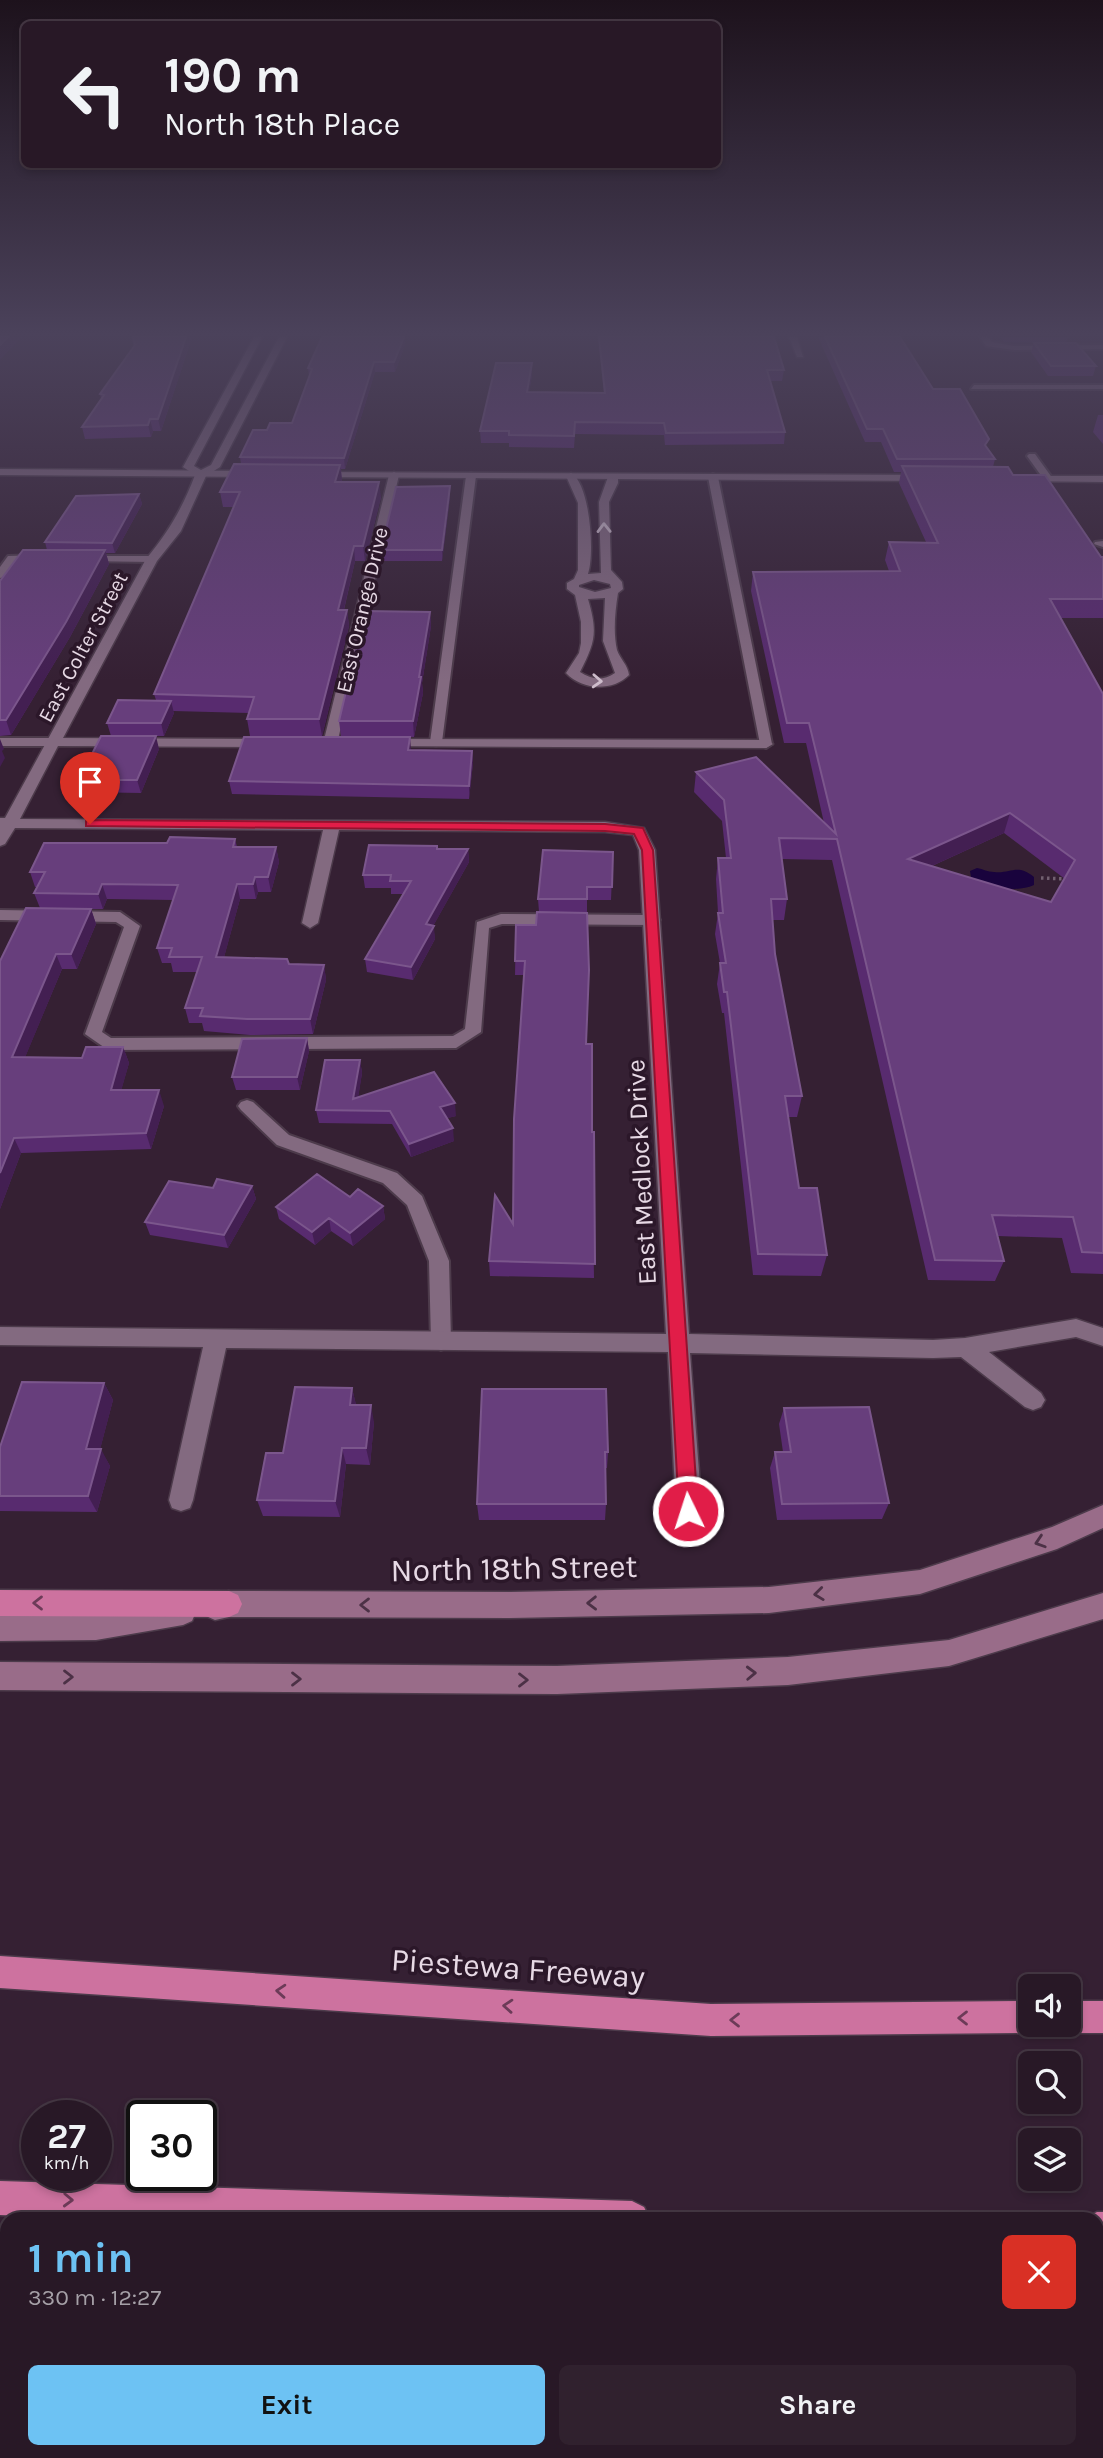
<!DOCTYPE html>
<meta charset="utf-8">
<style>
:root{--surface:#281826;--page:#30212e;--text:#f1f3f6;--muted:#a5a0a7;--line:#443743;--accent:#6dc2f3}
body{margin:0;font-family:Karla,sans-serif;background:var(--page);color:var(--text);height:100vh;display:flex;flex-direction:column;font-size:26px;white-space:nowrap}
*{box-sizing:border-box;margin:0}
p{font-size:23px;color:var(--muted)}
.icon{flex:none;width:38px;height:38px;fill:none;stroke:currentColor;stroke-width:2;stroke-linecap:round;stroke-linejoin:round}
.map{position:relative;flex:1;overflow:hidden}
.drawer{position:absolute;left:0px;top:2212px;width:1104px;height:247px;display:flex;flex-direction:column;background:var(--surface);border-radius:21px 21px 0 0;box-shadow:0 4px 10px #0003,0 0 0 2px var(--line)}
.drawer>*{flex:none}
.guide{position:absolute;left:21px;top:21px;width:700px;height:147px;border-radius:10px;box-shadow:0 4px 10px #0003,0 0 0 2px var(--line);background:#281826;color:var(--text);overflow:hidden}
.buttons{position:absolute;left:1018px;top:1974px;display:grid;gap:14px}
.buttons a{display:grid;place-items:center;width:63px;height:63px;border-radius:10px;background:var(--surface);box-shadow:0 4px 10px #0003,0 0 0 2px var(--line);font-size:35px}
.speed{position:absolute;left:21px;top:2100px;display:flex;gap:14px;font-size:35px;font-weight:700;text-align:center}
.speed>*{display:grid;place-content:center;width:91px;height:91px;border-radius:50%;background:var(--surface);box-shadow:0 4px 10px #0003,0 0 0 2px var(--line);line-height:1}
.speed small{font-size:18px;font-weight:400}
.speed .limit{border:4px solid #111;border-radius:10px;background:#fff;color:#111}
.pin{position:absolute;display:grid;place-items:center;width:60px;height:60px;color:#fff;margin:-72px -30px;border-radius:50% 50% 50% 0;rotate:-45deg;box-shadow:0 0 7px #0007}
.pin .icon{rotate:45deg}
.me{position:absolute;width:77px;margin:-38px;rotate:356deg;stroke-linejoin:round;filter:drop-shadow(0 0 5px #0008)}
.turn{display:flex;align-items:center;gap:24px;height:147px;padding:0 28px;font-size:32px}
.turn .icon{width:91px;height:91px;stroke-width:2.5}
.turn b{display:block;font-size:49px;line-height:60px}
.round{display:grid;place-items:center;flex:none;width:74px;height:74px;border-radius:10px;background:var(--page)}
.overview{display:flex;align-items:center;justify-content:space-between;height:119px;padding:0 28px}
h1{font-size:42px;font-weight:700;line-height:52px;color:var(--accent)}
.cta{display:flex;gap:14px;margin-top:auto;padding:14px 28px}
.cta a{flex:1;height:80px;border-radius:10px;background:var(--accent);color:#111;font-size:28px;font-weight:700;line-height:80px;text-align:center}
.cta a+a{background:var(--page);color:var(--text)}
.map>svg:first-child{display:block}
</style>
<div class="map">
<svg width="1103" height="2458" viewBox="0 0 1103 2458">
<rect width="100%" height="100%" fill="#352033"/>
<!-- water -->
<path fill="#19033d" d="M977,868c6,1 11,4 17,4 17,2 23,-9 40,5v8c-20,9 -44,1 -63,-8l-1,-6z"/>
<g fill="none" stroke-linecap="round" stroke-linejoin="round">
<defs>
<path id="service" d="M980,337h8l4,5 22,4 89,-1v4l-89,1 -28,-4z
M974,385h129v4h-132z
M1029,454h6l18,25 -2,2h-6l-18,-25z
M471,473l5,3 -34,266 -6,4 -6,-4 36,-266z
M713,474l5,3 54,267 -6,4 -6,-4 -52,-267z
M1103,541v6l-9,-3 1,-2z
M42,555l4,1v4l-31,1 -11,16 -4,1v-11l8,-11z
M79,556h73l5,3 -5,3 -69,-1 -4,-1z
M0,738h53l6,4 -6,4h-53z
M0,910l120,2 20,14 -38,106 9,6 342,-2 12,-7 12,-107 24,-8 151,1 8,5 -8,5 -150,-1 -13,4 -8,104 -25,16 -348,2 -23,-16 39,-107 -8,-5 -116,-2z
M247,1100l6,2 36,33 108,38 25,23 27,65 2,80 -3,6 -7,3 -7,-3 -3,-6 -2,-80 -22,-56 -24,-22 -106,-38 -36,-35 -3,-4 3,-4z"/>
<path id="minor" d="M254,337h8l-68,129 7,4 10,-5 68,-128h8l-67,130 -14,9 -25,55 -24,30 -94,177 205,1 7,4 -7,4 -210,-1 -38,73 585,3 39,6 11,22 34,484 244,6 32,-2 111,-19 27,9v18l-27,-9 -87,15 52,41 4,7 -4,7 -8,3 -8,-3 -64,-50 -28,1 -243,-5 12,158 -4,8 -9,3 -9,-3 -4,-8 -8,-159 -442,-4 -33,152 -3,8 -9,3 -9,-3 -3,-8 34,-153 -203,-2v-18l666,7 -27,-484 -6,-15 -28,-3 -266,-2 -21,93 -8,5 -8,-5 21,-93 -308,-2 -10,16 -5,2v-28h5l141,-259c22,-26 37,-52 49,-84l-12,-8z
M789,337h8l6,20h-6z
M394,472l5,3 -62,269 -7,4 -7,-4 66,-269z
M571,473c19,10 24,81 17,101l13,-1 -2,-71 10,-28 9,2v7l-9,19 2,68 11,12 1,7 -5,4c-3,19 -5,39 -1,57 3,9 11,15 12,25 -17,17 -47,15 -63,-2l13,-20 2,-10v-21l-6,-27 -8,-6v-6l7,-4 4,-9v-67l-12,-27zM594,580l16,4 1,4 -16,4 -16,-5v-2zM605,598l-2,43 12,32c-12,8 -23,7 -35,-1 15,-30 18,-39 8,-73z
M384,739l382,1 7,4 -7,4 -387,-2v-6z"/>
<path id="tertiary" d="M0,469l257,2 5,3 -5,3 -257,-2z
M314,472l615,3 5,3 -5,3 -619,-4v-4z
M1021,476h82v6l-86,-1 -1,-2z"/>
<path id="secondary" d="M1103,1505v23l-46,21 -137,45 -151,19 -259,5 -281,-1 -14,3 -9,-4 -4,-9 4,-9 23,-7 281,1 259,-5 151,-17 132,-43z
M1103,1593v26l-154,47 -161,19 -231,9 -557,-4v-28l557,4 231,-9 161,-17z
M183,1599l9,4 4,9 -4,9 -9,4 -87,15 -96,1v-26l96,-1z"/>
<path id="motorway" d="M0,1590l229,1 9,4 4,9 -4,9 -9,4 -229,-1z
M0,1956l711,48 320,-3v24h13l-2,3 -11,5 -320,3 -711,-48z
M1069,2001h34v32h-34l-11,-5 -2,-3h13z
M0,2181l632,20 12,6 6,12h-542l-108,-4z
M1097,2212h6v36h-6v-29h-13z"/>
</defs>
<!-- service casing -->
<use href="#service" stroke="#4d3b4b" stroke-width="4"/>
<!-- minor casing -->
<use href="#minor" stroke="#4d3b4b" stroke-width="3"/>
<!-- tertiary casing -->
<use href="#tertiary" stroke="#4d3b4b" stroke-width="3"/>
<!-- secondary casing -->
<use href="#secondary" stroke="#4d3b4b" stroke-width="3"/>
<!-- motorway casing -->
<use href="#motorway" stroke="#4d3b4b" stroke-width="3"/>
<!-- path -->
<path stroke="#726070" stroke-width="3.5" stroke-dasharray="2.5 3.5" stroke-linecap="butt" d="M1041,878l28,1"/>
<!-- service -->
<use href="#service" fill="#836a80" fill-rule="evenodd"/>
<!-- minor -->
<use href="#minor" fill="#836a80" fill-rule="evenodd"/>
<!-- tertiary -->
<use href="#tertiary" fill="#836a80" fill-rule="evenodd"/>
<!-- secondary -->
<use href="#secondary" fill="#996c89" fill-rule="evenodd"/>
<!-- motorway -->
<use href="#motorway" fill="#cd729f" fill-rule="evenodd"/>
</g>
<!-- wall -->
<path fill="#582b6f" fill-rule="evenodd" d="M131,337h61l-31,94h-8l-2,6 -66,2 -3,-12 19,-28 -1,-5 34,-48z
M322,337h82l1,8 -10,27h-20l-30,97h-4l1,13 39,15 -16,64h-10l-11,49h3l2,16 -27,110h-72l-3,-17 2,-6 -76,-2 1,2 -10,23h-53l-4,-13 49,-23 -2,-6 80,-187h-11l-3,-15 21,-28 -1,-7 27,-27 25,-7 17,-47 -1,-8z
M598,337h176l10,33 -2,11h-12l15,51 -1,12 -119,1 -1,-10 -89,-1 -1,14 -65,-1v-4h-28l-1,-12 52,-68v12l-3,17 75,1z
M818,337h82l33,52 54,59 8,11 -2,8 20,8 88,82h2v61h-43l43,76v580l-32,-1 -9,-35 -64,-2 6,25 -9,20 -67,-1 -96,-420 -50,-1 5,40 -3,21h-12l3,34 27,142 -5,21h-9l11,71 28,67 -6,21 -68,-1 -29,-262h-2l-5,-29 3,-21 -5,-29 3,-21 -2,-34 2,-21h8l-4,-37 -28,-29 2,-20 128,51 -18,-80h-22l-33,-152 2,-19 136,-1 -4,-11 4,-18h37l-27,-59 2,-11h-7l-13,-30h-16zM1004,833l61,46 -14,23 -119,-36z
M1001,337h67l-2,6 30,23 -3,10h-45l-17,-24 3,-9h28l-58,-1z
M1098,415h5v29l-10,-12z
M450,486v11l-8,64h-60l-1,-11z
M139,494l3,10 -27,49h-9l3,11 -39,73 -59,98 -11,1v-155l47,-31 -2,-8z
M430,612l1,14 -9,57 1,10 -9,44 -73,-1 -2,-15z
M159,749l-18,44 -58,-1 -4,-12z
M411,750l61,1 1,12 -4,36 -237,-5 -3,-13z
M235,839l2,8h39l3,15 -8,30h-13l-2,7h-16l-16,58 65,7 35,1 2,15 -13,54 -63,1 -46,-4 -2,-8h-13l-4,-15 12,-36h-24l-2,-9h-9l-5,-15 16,-48 -66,-1 -4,10h-12l5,15 -19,45h-15l-37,88 57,1 41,-11 6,16 -8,27 43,16 -13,43 -130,4 -21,56v-248l40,-53 -6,-15 3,-6h-2l-5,-15 137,-29z
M437,846l1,3h30l1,13 -36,64 2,13 -22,41 -46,-8 -2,-13 38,-65h-12v-6h-26l-2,-13z
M613,852l-2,48h-24v12h-48l-1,-13z
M516,925l70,119 6,88 2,146 -104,-2 -1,-15 24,-37 11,-249h-9z
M307,1038l2,13 -9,39h-64l-4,-13z
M360,1060l2,13 -4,24 98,19 -9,2 7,23 -43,16 -19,-33 -73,-1 -3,-13z
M252,1186l4,13 -28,49 -78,-13 -5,-13 68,-34z
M350,1197l33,9 2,13 -32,27 -22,-15 -16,14 -36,-26 -3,-12z
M104,1383l9,17 -13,49 10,17 -13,46 -97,-1v-64z
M352,1388l4,17 18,17 -4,43 -24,-1 -6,53 -77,-1 -6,-16 26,-47z
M482,1389l126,63 -1,16h-1v36l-1,16h-126l-2,-16z
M784,1408l105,95 -7,16 -105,1 -7,-52 5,-16h8l-4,-28z"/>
<!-- shaded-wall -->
<path fill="#431f52" d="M8,337h14l-22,23v-15z
M186,337h6l-31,94 -3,-12z
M404,337l1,8 -10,27 -1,-10z
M374,362l1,10 -30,97 -1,-11z
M532,363v12l-5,28v-11z
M150,419l3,12 -2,6 -3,-12z
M340,465l2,15 -5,17 -2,-15z
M379,482l2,15 -16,64 -2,-15z
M450,486v11l-8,64v-11z
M139,494l3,10 -27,49 -3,-10z
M354,546l1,15 -15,65 -2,-16z
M105,550l4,14 -39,73 -59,98 -5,-15z
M347,610l2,16 -27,110 -3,-17z
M430,612l1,14 -9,57 1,10 -9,44 -1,-16z
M171,701l3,12 -10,23 -3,-13z
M156,736l3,13 -18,44 -4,-13z
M410,737l1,13 -2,13 -1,-13z
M0,739l4,10 -2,2 3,7 -5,9z
M472,751l1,12 -4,36v-13z
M1010,813l-6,20 -101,46 5,-20z
M276,847l3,15 -8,30 -3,-15z
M468,849l1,13 -42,75 -1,-13z
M255,877l3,15 -2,7 -3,-15z
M102,884l5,15 -4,10 -5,-15z
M237,884l3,15 -20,73 -4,-15z
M91,909l5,15 -19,45 -6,-15z
M434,926l1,13 -22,41 -2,-13z
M56,954l6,15 -43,103 -7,-15z
M324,965l2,15 -13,54 -3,-15z
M307,1038l2,13 -9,39 -3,-13z
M123,1047l6,16 -12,43 -6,-16z
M360,1060l2,13 -6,39 -3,-13z
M159,1090l5,16 -13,43 -5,-16z
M455,1103l1,13 -15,4 -1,-13z
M453,1128l1,13 -43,16 -2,-13z
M14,1138l7,15 -21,56v-36z
M252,1186l4,13 -28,49 -4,-13z
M383,1206l2,13 -32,27 -3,-13z
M329,1218l2,13 -16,14 -3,-13z
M104,1383l9,17 -17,65 -10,-16z
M352,1388l4,17h-6z
M371,1405l3,17 -4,43 -4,-17z
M342,1448l4,16 -6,53 -5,-16z
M101,1449l9,17 -13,46 -9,-16z"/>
<!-- building -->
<path fill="#673e7c" stroke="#7b568c" stroke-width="2" fill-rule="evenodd" d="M0,337h8l-8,8z
M133,337h53l-28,82h-8l-2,6 -66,2 22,-32 -4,-1 35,-49z
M322,337h82l-10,25h-20l-30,96 -104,-1 13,-27h14l3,-7h22l20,-54 -4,-1z
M599,337h175l10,33h-17l18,62 -119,1 -2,-10 -89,-1 -1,14 -65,-1v-4h-29l16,-68h36l-5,29 78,1z
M825,337h75l33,52h27l29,50 -4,6 10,14h-98l-14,-30h-16z
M1034,343h42l20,23h-45z
M234,464l106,1 -5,17h44l-16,64h-9l-16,64h9l-28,109h-72l7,-22 -100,-3 86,-202h-20z
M902,466l106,1 5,8h32l56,82h2v42h-53l53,95v559l-21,-1 -9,-35 -81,-2 12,46 -69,-1 -98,-421 -58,-1 8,61h-16l4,55 27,142h-17l14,92h18l10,67 -69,-1 -31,-262h-3l-4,-29h6l-8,-50h5l-5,-55h13l-7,-58 -28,-28 60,-15 80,77 -27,-111h-22l-34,-151 147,-1 -11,-29 49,1zM1010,813l65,47 -24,42 -143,-43z
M450,486l-8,64h-61l15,-63z
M139,494l-27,49 -67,-1 31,-46z
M23,550h82l-39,72 -60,98h-6v-139z
M365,611l65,1 -11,65h2l-8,44h-74z
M118,700l53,1 -10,22h-54z
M101,736h55l-19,44h-58z
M244,737h166l-2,13 64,1 -3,35 -240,-5z
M170,837l65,2 -2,8h43l-8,30h-13l-2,7h-16l-21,73 71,2 2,5 35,1 -14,54h-63l-47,-3 3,-8h-18l17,-51h-33l3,-9h-15l21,-63 -76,-1 -4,10 -64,-1 11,-21h-15l14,-29h123z
M369,845l68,1v3h31l-42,75 8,2 -23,41 -46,-8 46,-78h-21l1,-6h-28z
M543,850l70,2 -1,35h-25v12h-49z
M26,908l65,1 -20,45h-15l-44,103 70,1 4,-11h37l-12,43h48l-13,43 -132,5 -14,35v-212z
M537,912l50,1 2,57 -3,74h6v88h2l1,132 -106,-3 6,-66 18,29 1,-105 11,-158h-10l1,-36h20z
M307,1038l-10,39h-65l10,-38z
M325,1060h35l-7,39 81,-27 21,31 -15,4 13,21 -44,16 -19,-33 -74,-1z
M317,1174l33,23 8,-8 25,17 -33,27 -21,-15 -17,14 -36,-25z
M217,1179l35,7 -28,49 -79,-13 24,-41 44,7z
M22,1382l82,1 -18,66h15l-13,47h-88v-49z
M295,1387l57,1 -2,17h21l-5,43h-24l-7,53 -78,-1 9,-47h17z
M482,1389h124l2,63h-3l1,52h-129z
M869,1407l20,96 -107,1 -7,-52h16l-7,-44z"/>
<!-- one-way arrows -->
<defs><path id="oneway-chevron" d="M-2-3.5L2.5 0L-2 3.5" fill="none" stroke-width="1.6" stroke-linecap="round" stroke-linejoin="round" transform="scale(1.75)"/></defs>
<g stroke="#cebdcc">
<use href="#oneway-chevron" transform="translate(604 528) rotate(-91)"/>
<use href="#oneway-chevron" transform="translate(597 681) rotate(3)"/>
</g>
<g stroke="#4c3146">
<use href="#oneway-chevron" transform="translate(1040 1542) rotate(162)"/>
<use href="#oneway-chevron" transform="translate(819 1594) rotate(173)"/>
<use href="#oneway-chevron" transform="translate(592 1603) rotate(179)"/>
<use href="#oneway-chevron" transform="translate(365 1605) rotate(-180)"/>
<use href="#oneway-chevron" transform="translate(751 1673) rotate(-2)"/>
<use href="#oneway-chevron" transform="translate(68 1677)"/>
<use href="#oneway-chevron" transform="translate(296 1679)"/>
<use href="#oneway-chevron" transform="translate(523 1680)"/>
</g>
<g stroke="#6c3b58">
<use href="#oneway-chevron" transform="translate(38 1603) rotate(-180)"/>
<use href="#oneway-chevron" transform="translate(281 1991) rotate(-176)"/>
<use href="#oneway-chevron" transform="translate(508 2006) rotate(-176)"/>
<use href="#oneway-chevron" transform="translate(963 2018) rotate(180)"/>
<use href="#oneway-chevron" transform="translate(735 2020) rotate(180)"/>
<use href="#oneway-chevron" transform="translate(68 2200) rotate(2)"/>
</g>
<!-- sky -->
<linearGradient id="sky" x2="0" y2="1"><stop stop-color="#1d121c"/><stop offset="0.49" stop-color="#4b425b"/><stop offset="1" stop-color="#4b425b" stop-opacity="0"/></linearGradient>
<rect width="1103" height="681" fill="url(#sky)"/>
<!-- route -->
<path fill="#e11d48" stroke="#92132f" stroke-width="2" d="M90,820l515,4 38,4 10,22 45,661 -3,6 -7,3 -6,-3 -3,-6 -37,-661 -8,-16 -29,-3 -519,-5v-5z"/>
<g text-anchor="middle" stroke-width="7" stroke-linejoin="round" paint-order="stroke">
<!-- far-street labels -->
<g font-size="21" fill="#e7d9e5" stroke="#2b1729">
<text transform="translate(362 610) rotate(-77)" y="7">East Orange Drive</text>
<text transform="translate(83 647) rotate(-62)" y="7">East Colter Street</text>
</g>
<!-- street labels -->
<g font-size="26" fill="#e7d9e5" stroke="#2b1729">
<text transform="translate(641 1172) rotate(-93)" y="9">East Medlock Drive</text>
</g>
<!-- near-street labels -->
<g font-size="32" fill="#e7d9e5" stroke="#2b1729">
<text transform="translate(514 1568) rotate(-1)" y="11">North 18th Street</text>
<text transform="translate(518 1968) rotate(4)" y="11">Piestewa Freeway</text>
</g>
</g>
</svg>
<div class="buttons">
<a><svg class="icon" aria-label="sound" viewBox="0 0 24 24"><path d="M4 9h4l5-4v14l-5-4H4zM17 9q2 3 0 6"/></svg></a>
<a><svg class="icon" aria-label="search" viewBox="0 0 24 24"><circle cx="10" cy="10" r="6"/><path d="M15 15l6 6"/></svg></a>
<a><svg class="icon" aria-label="layers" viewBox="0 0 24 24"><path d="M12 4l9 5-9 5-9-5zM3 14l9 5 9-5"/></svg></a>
</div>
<div class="speed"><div>27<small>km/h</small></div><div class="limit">30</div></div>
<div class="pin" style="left:90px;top:824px;background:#d93025"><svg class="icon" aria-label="arrive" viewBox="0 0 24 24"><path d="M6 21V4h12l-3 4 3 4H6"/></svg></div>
<svg class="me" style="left:688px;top:1511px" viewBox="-20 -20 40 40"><circle r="17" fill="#e11d48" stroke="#fff" stroke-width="3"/><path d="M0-11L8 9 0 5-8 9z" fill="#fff"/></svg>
<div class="guide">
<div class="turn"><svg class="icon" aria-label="left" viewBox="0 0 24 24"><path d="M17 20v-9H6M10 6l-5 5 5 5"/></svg><div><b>190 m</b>North 18th Place</div></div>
</div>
<section class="drawer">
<div class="overview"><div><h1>1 min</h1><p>330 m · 12:27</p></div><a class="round" style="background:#d93025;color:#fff"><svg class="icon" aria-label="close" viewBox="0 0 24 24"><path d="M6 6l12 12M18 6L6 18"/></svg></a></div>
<div class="cta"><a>Exit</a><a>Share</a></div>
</section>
</div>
